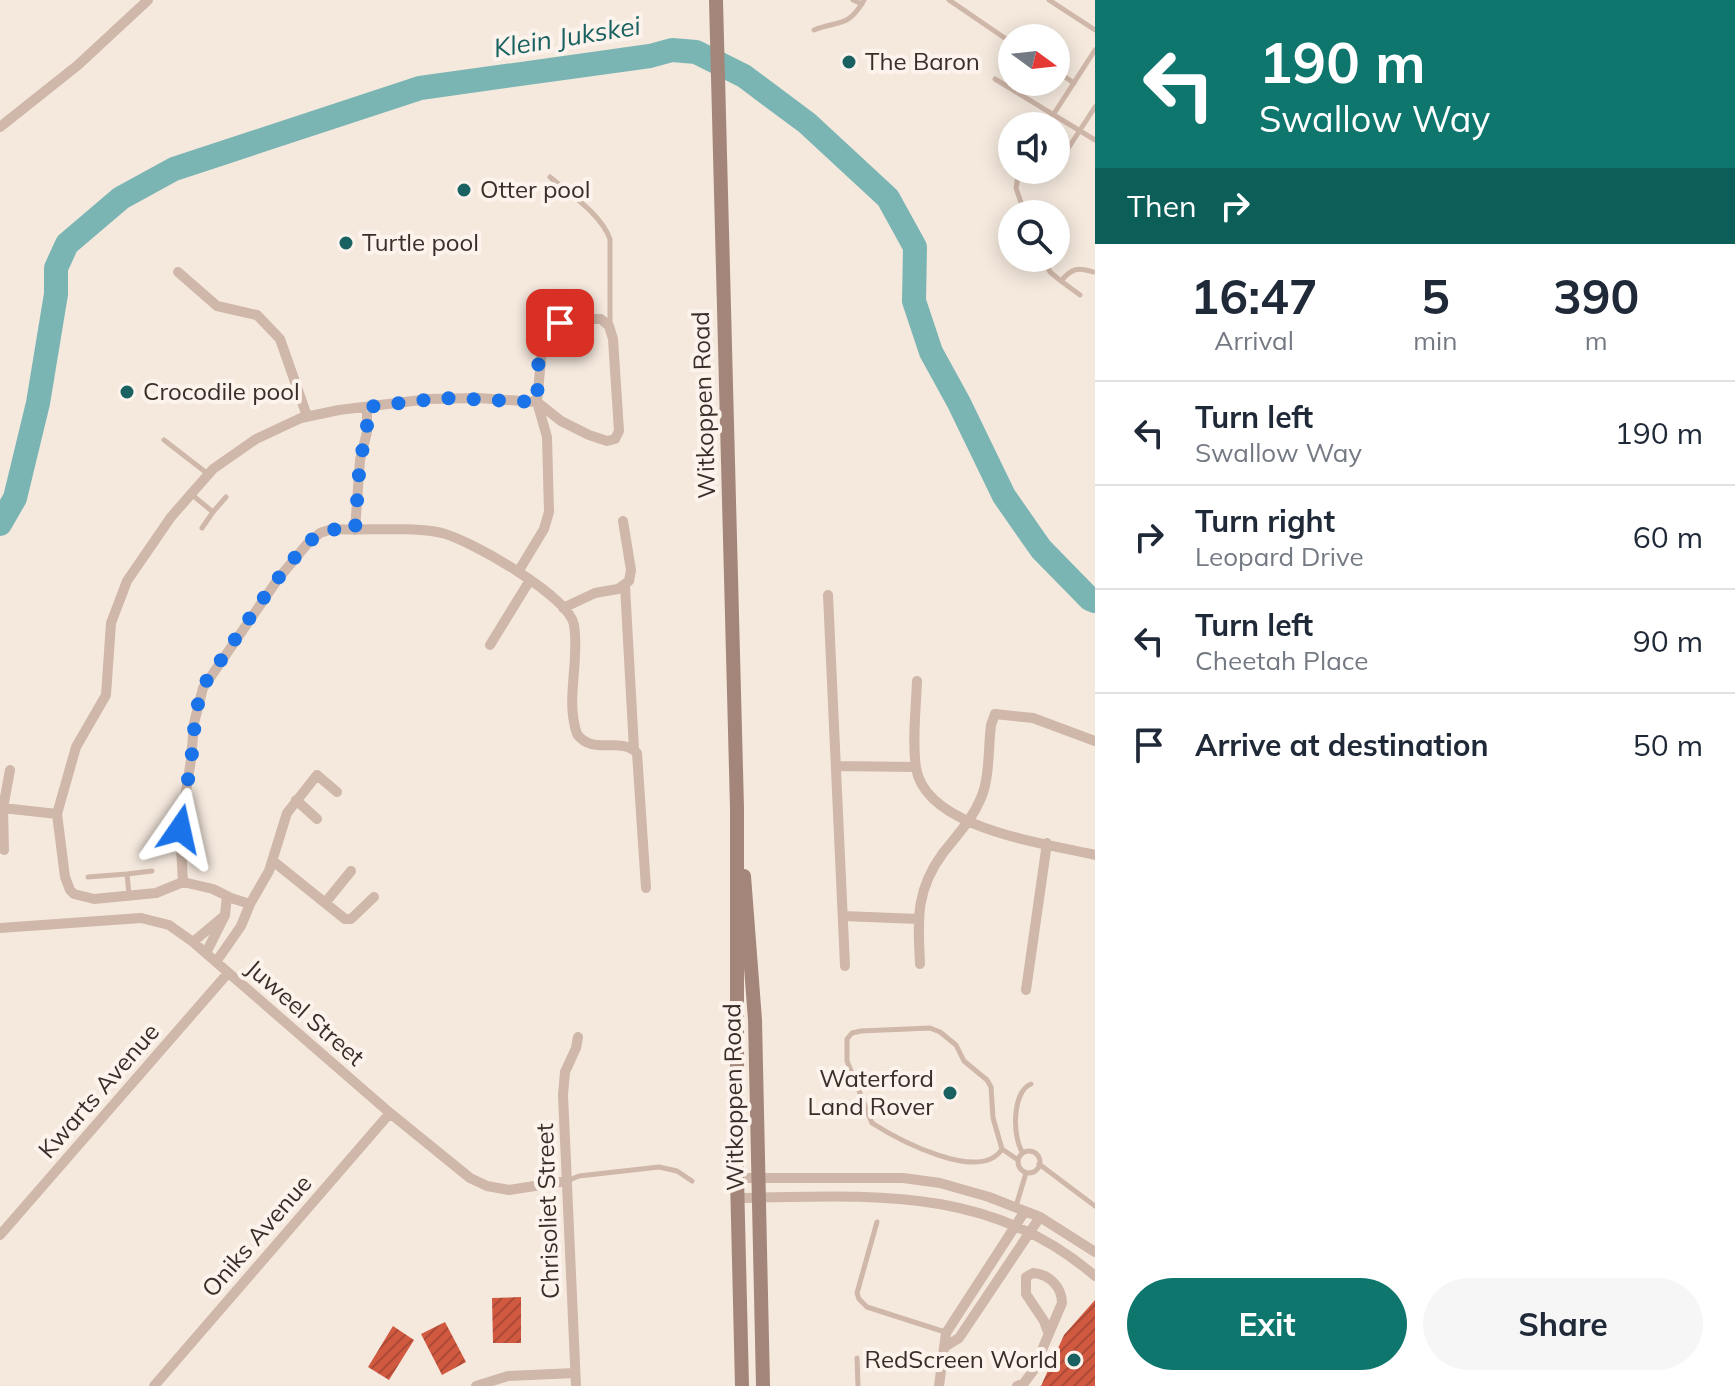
<!DOCTYPE html>
<style>
:root{--surface:#fff;--page:#f6f6f7;--text:#1f2937;--muted:#747a83;--line:#e0e1e3;--accent:#0f766e}
body{margin:0;font-family:Mulish,sans-serif;background:var(--page);color:var(--text);height:100vh;display:flex;flex-direction:column;font-size:30px;white-space:nowrap}
*{box-sizing:border-box;margin:0}
p{font-size:26px;color:var(--muted)}
.icon{flex:none;width:44px;height:44px;fill:none;stroke:currentColor;stroke-width:2;stroke-linecap:round;stroke-linejoin:round}
.map{position:relative;flex:1;overflow:hidden}
.drawer{display:flex;flex-direction:column;background:var(--surface);width:640px}
.drawer>*{flex:none}
.guide{background:#0f766e;color:#fff;overflow:hidden}
.needle{width:52px;rotate:105deg}
.controls{position:absolute;left:998px;top:24px;display:grid;gap:16px}
.controls a{display:grid;place-items:center;width:72px;height:72px;border-radius:50%;background:var(--surface);box-shadow:0 4px 20px #0003;font-size:40px}
.pin{position:absolute;display:grid;place-items:center;width:68px;height:68px;color:#fff;margin:-34px;border-radius:16px;box-shadow:0 4px 12px #0006}
.me{position:absolute;width:88px;margin:-44px;rotate:11deg;stroke-linejoin:round;filter:drop-shadow(0 0 6px #0008)}
.turn{display:flex;align-items:center;gap:28px;height:168px;padding:0 32px;font-size:36px}
.turn .icon{width:104px;height:104px;stroke-width:2.5}
.turn b{display:block;font-size:56px;line-height:68px}
.then{display:flex;align-items:center;height:76px;padding:0 32px;background:#0003;gap:16px;font-size:30px}
.eta{display:flex;justify-content:space-evenly;align-items:center;height:136px;text-align:center}
.eta b{font-size:48px;font-weight:700;line-height:56px}
.button{display:flex;gap:16px;margin-top:auto;padding:16px 32px}
.button a{flex:1;height:92px;border-radius:48px;background:var(--accent);color:#fff;font-size:32px;font-weight:700;line-height:92px;text-align:center}
.button a+a{background:var(--page);color:var(--text)}
ul{padding:0;list-style:none}
li{display:flex;align-items:center;gap:24px;height:104px;padding:0 32px;border-top:2px solid var(--line)}
li div{flex:1}
li b{display:block;font-size:30px}
li em{font-style:normal}
main{display:flex;flex:1;min-height:0}
.map>svg:first-child{display:block}
</style>
<main>
<div class="map">
<svg width="1095" height="1386" viewBox="0 0 1095 1386">
<defs>
<pattern id="building-hatch" width="6" height="6" patternUnits="userSpaceOnUse" patternTransform="scale(2)"><rect width="6" height="6" fill="#d15940"/><path d="M-1 1l2-2M0 6l6-6M5 7l2-2" fill="none" stroke="#ab4a36"/></pattern>
</defs>
<rect width="100%" height="100%" fill="#f5e9de"/>
<g fill="none" stroke-linecap="round" stroke-linejoin="round">
<!-- river -->
<path stroke="#7ab5b3" stroke-width="24" d="M0,524l15,-26 23,-95 18,-109v-26l11,-24 54,-46 53,-29 246,-81 230,-32 22,-6 24,2 48,24 63,47 81,75 27,49 -1,54 17,51 28,51 45,93 37,53 49,50 5,2"/>
</g>
<!-- building -->
<path fill="url(#building-hatch)" d="M521,1297v46h-28l-1,-45z
M1095,1300v86h-54l23,-51z
M445,1322l21,40 -24,13 -21,-41z
M393,1326l21,14 -25,40 -21,-13z"/>
<g fill="none" stroke-linecap="round" stroke-linejoin="round">
<!-- lane -->
<path stroke="#cfb7a9" stroke-width="5" d="M853,0l9,4
M949,0l63,43
M1049,0l46,30
M814,30c26,-10 34,-2 50,-30
M1056,71l18,12
M995,79l100,61
M1046,126l49,-76
M1056,167l39,-60
M1019,170l-3,18 9,26
M550,177c20,17 51,37 60,62v86
M1043,258l7,14 11,9c11,-13 17,-14 32,-9
M1061,281l19,14
M164,440l44,34
M191,494l22,18 13,-15
M202,528l11,-16
M88,877l39,-3
M129,895l-2,-21 25,-3
M1002,1149c-22,35 -105,-10 -130,-26l-25,-62v-22l5,-6 9,-2 69,-3 10,4 16,13 8,16 23,19 4,7 2,31 9,31 16,11
M1018 1162a11 11 0 1 1 22 0a11 11 0 1 1-22 0Z
M1023,1153c-11,-15 -11,-62 8,-69
M1039,1164l56,42
M567,1181l12,-5 80,-9 18,4 15,10
M1016,1206l10,-33
M877,1222l-20,71 2,6 8,8 78,25
M857,1358l1,28"/>
<!-- street -->
<path stroke="#cfb7a9" stroke-width="10" d="M0,127l78,-62 70,-65
M178,272l39,34 40,9 23,24 27,77
M355,530l5,-70 7,-28v-25
M625,586l9,163
M828,595l17,371
M563,608l32,-15 23,-4 11,-8 2,-11 -8,-49
M490,645l40,-65
M917,681c-1,28 -5,60 -1,87 10,61 129,75 179,87
M836,766l80,1
M296,800l21,19
M3,808l54,6
M4,850l-1,-42 7,-38
M273,861l72,58h6l23,-22
M183,882l-27,11 -62,6 -20,-5 -4,-4 -5,-13 -8,-63 19,-67 30,-52 5,-72 16,-42 44,-64 42,-48 43,-30 45,-21 38,-8 90,-11 49,-1 59,4 24,19 28,14 18,6 8,-2 4,-8 -6,-92 -4,-13 -8,-7h-32l-15,7 -11,12 -6,64 10,35 2,75 -5,17 -26,43
M183,882l-3,-53 11,-69 3,-37 9,-35 75,-109 30,-36 12,-10 12,-4c34,2 77,-3 110,4 28,7 127,63 132,92 6,37 -9,74 3,109 16,22 43,2 60,19l9,135
M183,882l30,7 18,9 19,6
M325,903l26,-32
M843,916l75,3
M0,928l141,-10 28,7 24,17 197,171 80,65 17,8 22,4 58,-9
M193,942l31,-26
M206,953l19,-38 2,-19
M216,962l25,-36 9,-22 19,-33 18,-58 30,-38 20,17
M920,964c-2,-44 -5,-73 23,-111 14,-18 29,-33 38,-55 9,-21 7,-50 10,-73l4,-11 38,4 62,23
M1026,990l21,-147
M737,1178h166l37,5 49,14 51,20 55,35
M738,1198c129,-2 251,-14 357,78
M0,1235l228,-262
M946,1346l13,-8 81,-121
M154,1386l236,-273
M476,1386l32,-10 67,-3
M576,1386l-13,-291 2,-23 11,-24 2,-11
M939,1386l7,-53 79,-122
M1017,1386l7,-3 9,-12 29,-68c0,-16 -13,-29 -29,-30l-7,4v17l18,27 4,11"/>
<!-- secondary -->
<path stroke="#a38679" stroke-width="14" d="M716,0l21,808v370l5,208
M744,876l11,144 8,366"/>
</g>
<g fill="none" stroke-linecap="round" stroke-linejoin="round">
<!-- route -->
<path stroke="#1a73e8" stroke-width="14" stroke-dasharray="0 25.2" d="M180,829c2,-23 8,-45 11,-68 4,-28 2,-55 16,-81 21,-28 90,-140 118,-149 9,-3 21,-1 30,-1l5,-70 7,-28v-25l76,-9 94,4c2,-27 -4,-64 23,-79"/>
</g>
<!-- markers -->
<g fill="#1a6261" stroke="#fcf3ec" stroke-width="3">
<circle cx="849" cy="62" r="8"/>
<circle cx="464" cy="190" r="8"/>
<circle cx="346" cy="243" r="8"/>
<circle cx="127" cy="392" r="8"/>
<circle cx="950" cy="1093" r="8"/>
<circle cx="1074" cy="1360" r="8"/>
</g>
<g text-anchor="middle" stroke-width="8" stroke-linejoin="round" paint-order="stroke">
<!-- poi labels -->
<g font-size="24" fill="#3b2e29" stroke="#fcf3ec" text-anchor="start">
<text x="865" y="70">The Baron</text>
<text x="480" y="198">Otter pool</text>
<text x="362" y="251">Turtle pool</text>
<text x="143" y="400">Crocodile pool</text>
<text x="934" y="1087" text-anchor="end">Waterford<tspan x="934" dy="28">Land Rover</tspan></text>
<text x="1058" y="1368" text-anchor="end">RedScreen World</text>
</g>
<!-- street labels -->
<g font-size="24" fill="#3b2e29" stroke="#fcf3ec">
<text transform="translate(704 405) rotate(-92)" y="8">Witkoppen Road</text>
<text transform="translate(305 1013) rotate(41)" y="8">Juweel Street</text>
<text transform="translate(99 1091) rotate(-49)" y="8">Kwarts Avenue</text>
<text transform="translate(734 1097) rotate(-91)" y="8">Witkoppen Road</text>
<text transform="translate(548 1211) rotate(-92)" y="8">Chrisoliet Street</text>
<text transform="translate(257 1236) rotate(-49)" y="8">Oniks Avenue</text>
</g>
<!-- water labels -->
<g font-size="26" font-style="italic" fill="#1a6261" stroke="#fcf3ec">
<text transform="translate(567 37) rotate(-9)" y="9">Klein Jukskei</text>
</g>
</g>
</svg>
<div class="controls">
<a><svg class="needle" viewBox="-14 -14 28 28"><path d="M0-13l5 13h-10z" fill="#e53935"/><path d="M0 13l5-13h-10z" fill="#747a83"/></svg></a>
<a><svg class="icon" aria-label="sound" viewBox="0 0 24 24"><path d="M4 9h4l5-4v14l-5-4H4zM17 9q2 3 0 6"/></svg></a>
<a><svg class="icon" aria-label="search" viewBox="0 0 24 24"><circle cx="10" cy="10" r="6"/><path d="M15 15l6 6"/></svg></a>
</div>
<div class="pin" style="left:560px;top:323px;background:#d93025"><svg class="icon" aria-label="arrive" viewBox="0 0 24 24"><path d="M6 21V4h12l-3 4 3 4H6"/></svg></div>
<svg class="me" style="left:180px;top:829px" viewBox="-20 -20 40 40"><path d="M0-17L14 15 0 8-14 15z" fill="#1a73e8" stroke="#fff" stroke-width="4"/></svg>
</div>
<section class="drawer">
<div class="guide">
<div class="turn"><svg class="icon" aria-label="left" viewBox="0 0 24 24"><path d="M17 20v-9H6M10 6l-5 5 5 5"/></svg><div><b>190 m</b>Swallow Way</div></div>
<div class="then">Then<svg class="icon" aria-label="right" viewBox="0 0 24 24"><path d="M7 20v-9h11M14 6l5 5-5 5"/></svg></div>
</div>
<div class="eta">
<div><b>16:47</b><p>Arrival</p></div>
<div><b>5</b><p>min</p></div>
<div><b>390</b><p>m</p></div>
</div>
<ul>
<li><svg class="icon" aria-label="left" viewBox="0 0 24 24"><path d="M17 20v-9H6M10 6l-5 5 5 5"/></svg><div><b>Turn left</b><p>Swallow Way</p></div><em>190 m</em></li>
<li><svg class="icon" aria-label="right" viewBox="0 0 24 24"><path d="M7 20v-9h11M14 6l5 5-5 5"/></svg><div><b>Turn right</b><p>Leopard Drive</p></div><em>60 m</em></li>
<li><svg class="icon" aria-label="left" viewBox="0 0 24 24"><path d="M17 20v-9H6M10 6l-5 5 5 5"/></svg><div><b>Turn left</b><p>Cheetah Place</p></div><em>90 m</em></li>
<li><svg class="icon" aria-label="arrive" viewBox="0 0 24 24"><path d="M6 21V4h12l-3 4 3 4H6"/></svg><div><b>Arrive at destination</b></div><em>50 m</em></li>
</ul>
<div class="button"><a>Exit</a><a>Share</a></div>
</section>
</main>
